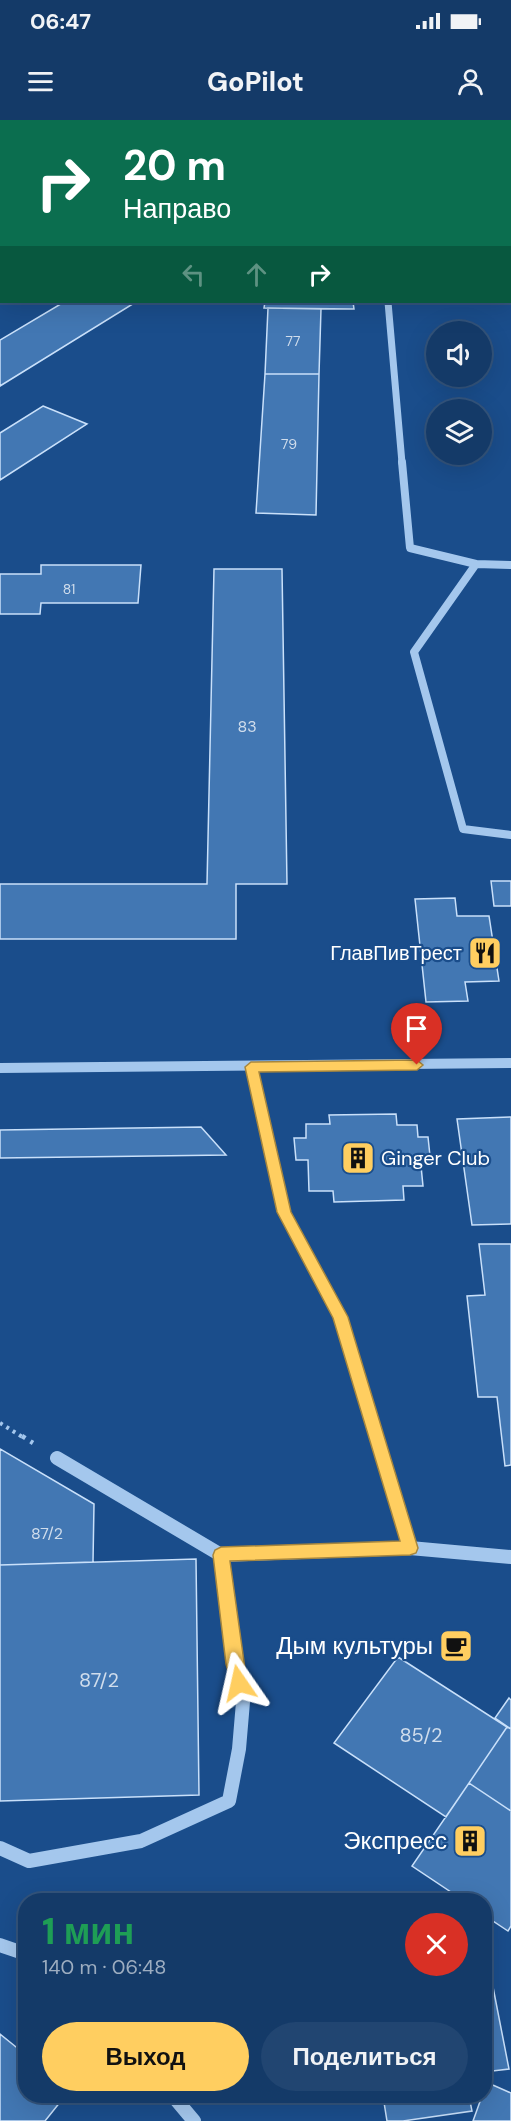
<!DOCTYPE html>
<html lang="ru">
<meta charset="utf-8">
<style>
:root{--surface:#143a68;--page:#214571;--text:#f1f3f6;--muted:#9dadc0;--line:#33547c;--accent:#ffce60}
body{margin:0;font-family:"DM Sans",sans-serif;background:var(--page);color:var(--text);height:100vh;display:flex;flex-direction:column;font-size:22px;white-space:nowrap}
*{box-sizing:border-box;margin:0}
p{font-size:20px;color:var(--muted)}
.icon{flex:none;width:33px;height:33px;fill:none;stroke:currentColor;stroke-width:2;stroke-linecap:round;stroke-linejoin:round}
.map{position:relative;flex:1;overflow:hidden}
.panel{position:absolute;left:18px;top:1773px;width:474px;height:210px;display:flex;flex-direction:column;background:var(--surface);border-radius:24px;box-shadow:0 6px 24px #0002,0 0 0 2px var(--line)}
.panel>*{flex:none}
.guide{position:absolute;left:0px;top:0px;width:512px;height:183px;box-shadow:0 6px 24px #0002,0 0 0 2px var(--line);background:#0b6e4f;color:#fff;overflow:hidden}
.controls{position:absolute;left:426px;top:201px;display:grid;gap:12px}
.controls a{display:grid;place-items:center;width:66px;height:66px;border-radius:50%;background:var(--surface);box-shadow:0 6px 24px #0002,0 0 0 2px var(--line);font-size:30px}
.pin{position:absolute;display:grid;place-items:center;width:51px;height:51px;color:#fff;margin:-62px -26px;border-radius:50% 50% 50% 0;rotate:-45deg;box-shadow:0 0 6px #0007}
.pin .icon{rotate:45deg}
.me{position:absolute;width:66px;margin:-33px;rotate:349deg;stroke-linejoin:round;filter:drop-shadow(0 0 4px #0008)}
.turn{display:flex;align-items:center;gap:21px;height:126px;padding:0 24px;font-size:27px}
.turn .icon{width:78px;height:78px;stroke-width:2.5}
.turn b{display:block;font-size:42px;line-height:51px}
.lanes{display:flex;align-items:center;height:57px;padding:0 24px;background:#0003;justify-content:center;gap:30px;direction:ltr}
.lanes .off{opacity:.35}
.round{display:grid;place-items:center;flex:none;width:63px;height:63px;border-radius:32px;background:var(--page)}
.head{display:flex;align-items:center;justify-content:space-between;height:102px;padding:0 24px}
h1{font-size:36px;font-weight:800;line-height:45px;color:#1e9e55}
.button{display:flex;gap:12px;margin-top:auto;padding:12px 24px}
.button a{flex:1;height:69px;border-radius:36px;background:var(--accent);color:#111;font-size:24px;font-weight:800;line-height:69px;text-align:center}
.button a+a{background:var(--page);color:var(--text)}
.status{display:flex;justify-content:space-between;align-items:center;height:42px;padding:0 30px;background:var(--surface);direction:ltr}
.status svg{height:16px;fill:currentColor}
header{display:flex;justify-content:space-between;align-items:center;height:78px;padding:0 24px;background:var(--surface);font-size:27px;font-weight:800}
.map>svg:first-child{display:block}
</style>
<div class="status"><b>06:47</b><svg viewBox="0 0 49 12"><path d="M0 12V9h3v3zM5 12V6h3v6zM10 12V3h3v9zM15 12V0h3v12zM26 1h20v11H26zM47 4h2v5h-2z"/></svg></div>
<header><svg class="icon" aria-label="menu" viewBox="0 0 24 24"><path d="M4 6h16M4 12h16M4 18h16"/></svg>GoPilot<svg class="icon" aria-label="person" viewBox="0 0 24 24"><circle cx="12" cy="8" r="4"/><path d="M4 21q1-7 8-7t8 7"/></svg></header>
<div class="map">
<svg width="511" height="2001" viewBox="0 0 511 2001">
<rect width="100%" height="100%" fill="#1a4d8b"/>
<!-- building -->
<path fill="#4277b3" stroke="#c9e0fa" stroke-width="1.5" d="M64,182h72l-136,84v-46z
M265,182h88l1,7 -90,-1z
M268,188l53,1 -2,65h-54z
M265,254h54l-3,141 -60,-2z
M43,286l44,18 -87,56v-47z
M41,445h100l-3,38h-97l-1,11h-40v-40h41z
M214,449h68l5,315h-51v55h-236v-55h207z
M491,761h20v25h-17z
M455,778l2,18h32l10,65 -34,1 3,19 -42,1 -11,-103z
M396,994l1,11h20l1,12h10l2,19h-10l3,30h-20l1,14 -70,2 -1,-11h-24l-1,-31h-12l-2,-22h12v-14h24l-1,-9z
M511,997v107l-39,1 -15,-106z
M201,1007l25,28 -226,3v-28z
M479,1124h32v221l-6,1 -8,-69h-19l-11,-101 18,-1z
M0,1329l94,55 -1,58 -93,3z
M196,1439l3,236 -199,6v-236z
M398,1537l109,70 -61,90 -112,-74z
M509,1578l2,2v29l-16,-11z
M507,1607l4,2v82l-42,-28z
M469,1663l42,28v115l-3,5 -24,-16v-15h-21l-51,-34z
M154,1772l13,8h-21z
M493,1867l16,82 -25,3v-84z
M0,1914l26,21v41h39l-20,25h-45z
M486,1962l25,11v28h-38l9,-25h2z
M383,1976h86l3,15 -69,10h-16z"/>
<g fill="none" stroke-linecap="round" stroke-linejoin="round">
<!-- path-far1 -->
<path stroke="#a4c7ed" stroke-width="4" stroke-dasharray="3 4.5" stroke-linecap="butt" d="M0,1303l24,15"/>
<!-- path -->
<path stroke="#a4c7ed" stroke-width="4.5" stroke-dasharray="4 6" stroke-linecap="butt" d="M22,1316l11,7"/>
<!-- minor-far3 -->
<path stroke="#a4c7ed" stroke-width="7" d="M388,182l14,161"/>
<!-- minor-far2 -->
<path stroke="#a4c7ed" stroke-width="8" d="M402,342l8,86 66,16
M511,445l-35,-1 -62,88 49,177 48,6"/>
<!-- minor-far1 -->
<path stroke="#a4c7ed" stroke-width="10" d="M251,947l33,145 56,105 37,121
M0,948l511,-5"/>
<!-- minor -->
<path stroke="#a4c7ed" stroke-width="14" d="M376,1316l34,112 101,9
M57,1338l164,97
M0,1728l29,13 112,-20 88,-40 10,-52 4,-47 -9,-38 -13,-109 189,-7
M0,1825l26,9
M173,1976l21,25"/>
</g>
<!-- route -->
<path fill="#ffce60" stroke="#a6863e" stroke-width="1.5" d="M417,940l6,5 -6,5 -158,2 32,140 57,105 70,231 -2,5 -6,2 -180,6 17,122 -2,6 -6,2 -6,-2 -7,-25 -13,-109 2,-5 6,-3 179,-6 -67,-223 -56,-106 -32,-145 6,-5z"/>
<!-- icons -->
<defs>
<symbol id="restaurant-square" viewBox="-11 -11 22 22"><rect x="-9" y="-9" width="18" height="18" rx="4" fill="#ffce60" stroke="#1a4d8b"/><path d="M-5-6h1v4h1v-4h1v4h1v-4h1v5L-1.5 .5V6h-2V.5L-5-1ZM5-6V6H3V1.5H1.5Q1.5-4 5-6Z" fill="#111"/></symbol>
<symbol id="building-square" viewBox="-11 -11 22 22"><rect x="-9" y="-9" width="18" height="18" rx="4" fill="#ffce60" stroke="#1a4d8b"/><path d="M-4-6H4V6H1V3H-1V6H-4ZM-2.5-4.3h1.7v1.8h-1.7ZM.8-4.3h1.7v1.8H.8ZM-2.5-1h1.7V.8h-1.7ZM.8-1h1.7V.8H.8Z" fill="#111"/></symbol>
<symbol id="cafe-square" viewBox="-11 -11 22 22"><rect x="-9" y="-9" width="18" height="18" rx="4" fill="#ffce60" stroke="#1a4d8b"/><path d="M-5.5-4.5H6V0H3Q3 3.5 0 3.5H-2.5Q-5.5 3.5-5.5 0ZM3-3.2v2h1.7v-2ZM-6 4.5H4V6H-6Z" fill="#111"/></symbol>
</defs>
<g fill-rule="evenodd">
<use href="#restaurant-square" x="466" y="814" width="38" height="38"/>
<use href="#building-square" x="339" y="1019" width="38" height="38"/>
<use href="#cafe-square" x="437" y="1507" width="38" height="38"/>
<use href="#building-square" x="451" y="1702" width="38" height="38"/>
</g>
<g text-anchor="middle" stroke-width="4.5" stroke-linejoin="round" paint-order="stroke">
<!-- far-number labels -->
<g font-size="14" fill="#d0ddec">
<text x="293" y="226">77</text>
<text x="289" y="329">79</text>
<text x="69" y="474">81</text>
</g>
<!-- number labels -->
<g font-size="16" fill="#d0ddec">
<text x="247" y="612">83</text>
<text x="47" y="1419">87/2</text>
</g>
<!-- poi labels -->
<g font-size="20" fill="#fff" stroke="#1a4d8b" text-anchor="end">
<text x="462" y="840">ГлавПивТрест</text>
<text x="381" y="1045" text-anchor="start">Ginger Club</text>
</g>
<!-- near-number labels -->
<g font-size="20" fill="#d0ddec">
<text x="99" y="1567">87/2</text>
<text x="421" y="1622">85/2</text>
</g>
<!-- near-poi labels -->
<g font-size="24" fill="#fff" stroke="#1a4d8b" text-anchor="end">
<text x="433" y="1534">Дым культуры</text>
<text x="447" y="1729">Экспресс</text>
</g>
</g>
</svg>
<div class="controls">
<a><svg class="icon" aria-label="sound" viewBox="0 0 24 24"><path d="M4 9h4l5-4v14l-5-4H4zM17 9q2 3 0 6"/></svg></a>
<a><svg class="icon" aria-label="layers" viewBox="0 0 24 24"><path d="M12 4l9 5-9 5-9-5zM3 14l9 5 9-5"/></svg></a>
</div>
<div class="pin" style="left:417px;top:945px;background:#d93025"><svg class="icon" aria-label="arrive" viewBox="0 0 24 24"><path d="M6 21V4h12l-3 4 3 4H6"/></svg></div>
<svg class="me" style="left:239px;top:1563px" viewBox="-20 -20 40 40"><path d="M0-17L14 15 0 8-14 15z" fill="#ffce60" stroke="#fff" stroke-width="4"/></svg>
<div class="guide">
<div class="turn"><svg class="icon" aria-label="right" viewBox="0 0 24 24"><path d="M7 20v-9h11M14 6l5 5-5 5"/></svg><div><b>20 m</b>Направо</div></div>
<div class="lanes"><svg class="icon off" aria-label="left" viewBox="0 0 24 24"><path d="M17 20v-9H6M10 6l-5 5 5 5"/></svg><svg class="icon off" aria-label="ahead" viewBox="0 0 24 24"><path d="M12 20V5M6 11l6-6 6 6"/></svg><svg class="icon" aria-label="right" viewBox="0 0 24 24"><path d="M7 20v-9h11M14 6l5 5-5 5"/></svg></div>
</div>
<section class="panel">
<div class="head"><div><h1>1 мин</h1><p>140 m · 06:48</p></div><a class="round" style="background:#d93025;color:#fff"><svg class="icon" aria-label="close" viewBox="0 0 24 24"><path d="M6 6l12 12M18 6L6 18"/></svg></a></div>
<div class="button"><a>Выход</a><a>Поделиться</a></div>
</section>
</div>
